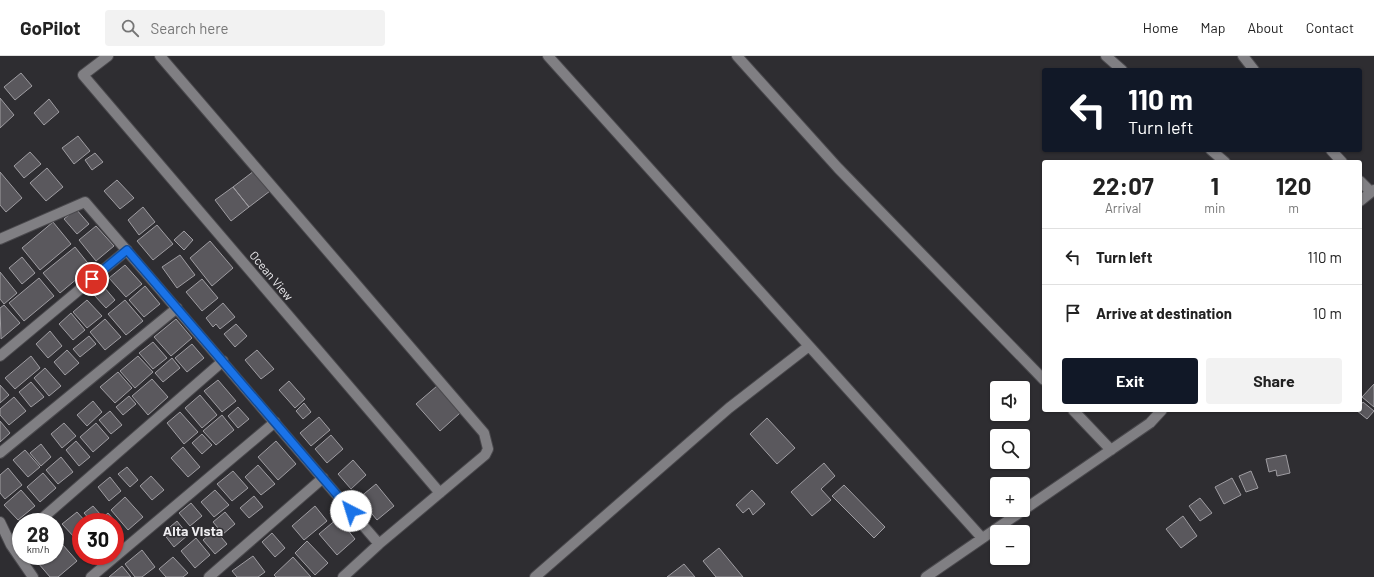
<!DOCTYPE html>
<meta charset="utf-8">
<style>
:root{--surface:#fff;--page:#f2f2f2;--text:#222;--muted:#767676;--line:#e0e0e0;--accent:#111827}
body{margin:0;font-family:Barlow,sans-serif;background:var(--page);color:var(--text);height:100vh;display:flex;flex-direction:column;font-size:15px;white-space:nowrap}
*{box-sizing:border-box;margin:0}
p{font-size:13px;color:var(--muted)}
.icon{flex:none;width:22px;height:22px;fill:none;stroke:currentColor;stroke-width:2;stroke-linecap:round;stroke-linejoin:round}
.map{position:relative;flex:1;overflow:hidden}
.panel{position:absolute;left:1042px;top:104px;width:320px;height:252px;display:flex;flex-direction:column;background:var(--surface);border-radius:4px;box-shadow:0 1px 3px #0004}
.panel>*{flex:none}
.top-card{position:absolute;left:1042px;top:12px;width:320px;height:84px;border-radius:4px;box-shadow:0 1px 3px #0004;background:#111827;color:#fff;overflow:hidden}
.buttons{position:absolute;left:990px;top:325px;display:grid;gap:8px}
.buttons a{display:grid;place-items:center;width:40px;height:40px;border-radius:4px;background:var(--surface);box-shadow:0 1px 3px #0004;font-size:20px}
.speed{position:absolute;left:12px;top:457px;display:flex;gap:8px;font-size:20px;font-weight:700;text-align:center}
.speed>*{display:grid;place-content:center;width:52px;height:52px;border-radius:50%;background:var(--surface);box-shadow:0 1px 3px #0004;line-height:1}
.speed small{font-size:10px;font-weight:400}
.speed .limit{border:6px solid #d22;background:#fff;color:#111}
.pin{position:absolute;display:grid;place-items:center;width:34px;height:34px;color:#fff;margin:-17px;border:2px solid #fff;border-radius:50%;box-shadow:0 1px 4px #0007}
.me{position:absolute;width:44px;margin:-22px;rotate:320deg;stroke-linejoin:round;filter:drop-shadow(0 0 3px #0008)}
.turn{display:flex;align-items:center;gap:14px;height:84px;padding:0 20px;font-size:18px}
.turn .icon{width:52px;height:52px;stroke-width:2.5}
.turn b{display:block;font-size:28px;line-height:34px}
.eta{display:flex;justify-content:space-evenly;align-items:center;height:68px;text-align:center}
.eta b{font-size:24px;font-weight:700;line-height:28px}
.button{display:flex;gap:8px;margin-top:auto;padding:8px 20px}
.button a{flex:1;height:46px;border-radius:4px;background:var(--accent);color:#fff;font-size:16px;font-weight:700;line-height:46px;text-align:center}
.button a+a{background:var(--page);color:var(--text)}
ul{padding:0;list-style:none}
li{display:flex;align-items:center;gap:12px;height:56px;padding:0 20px;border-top:1px solid var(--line)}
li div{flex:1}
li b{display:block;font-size:15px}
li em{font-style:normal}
header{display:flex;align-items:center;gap:24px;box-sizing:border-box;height:56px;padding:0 20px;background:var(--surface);border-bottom:1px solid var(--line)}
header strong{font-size:19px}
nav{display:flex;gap:22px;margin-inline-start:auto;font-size:14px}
.search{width:280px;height:36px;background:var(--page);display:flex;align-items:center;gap:10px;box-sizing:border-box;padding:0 14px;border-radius:4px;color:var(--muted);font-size:15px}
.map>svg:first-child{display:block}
</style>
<header>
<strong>GoPilot</strong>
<div class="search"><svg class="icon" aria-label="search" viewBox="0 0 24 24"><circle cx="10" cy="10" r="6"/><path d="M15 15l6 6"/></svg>Search here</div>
<nav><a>Home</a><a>Map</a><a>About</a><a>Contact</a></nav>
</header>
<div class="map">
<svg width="1374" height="521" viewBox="0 0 1374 521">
<rect width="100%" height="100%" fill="#2e2d31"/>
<!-- building -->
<path fill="#5a585d" stroke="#9f9da2" d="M21,17l11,13 -17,14 -11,-13z
M0,42l14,17 -14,13z
M49,43l10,13 -15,13 -10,-12z
M78,80l12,15 -16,13 -12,-16z
M30,96l11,12 -17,14 -10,-12z
M95,97l8,9 -11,8 -7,-10z
M47,112l16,19 -17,14 -16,-18z
M254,115l16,20 -21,16 -16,-20z
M0,116l22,26 -16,14 -6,-7z
M117,124l17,18 -14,11 -16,-18z
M233,131l16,20 -18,14 -16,-21z
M143,151l12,15 -16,13 -11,-15z
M76,153l13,15 -12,10 -13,-15z
M53,166l18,22 -31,26 -18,-22z
M157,169l16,19 -20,16 -16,-19z
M96,170l18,20 -18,15 -17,-21z
M184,175l9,9 -9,10 -10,-10z
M210,185l23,27 -21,18 -22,-28z
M75,191l16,20 -31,26 -17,-20z
M180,199l15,20 -18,13 -15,-21z
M22,201l13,16 -13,11 -13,-16z
M125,209l17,19 -16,13 -17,-19z
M0,216l17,21 -13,11 -4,-5z
M39,222l15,18 -30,25 -15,-18z
M202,223l16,19 -16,13 -16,-19z
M145,230l15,18 -16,13 -15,-17z
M104,231l11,13 -9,8 -12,-13z
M87,244l15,16 -15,12 -14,-16z
M125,244l18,21 -17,14 -18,-21z
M223,247l12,14 -15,12 -4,-5 -3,3 -7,-9z
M4,249l16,18 -19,16 -1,-31z
M71,257l14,17 -12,10 -14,-16z
M105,263l16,18 -16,13 -15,-18z
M176,263l16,19 -21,18 -17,-19z
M236,268l11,12 -12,11 -11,-13z
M50,275l12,15 -14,12 -12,-14z
M89,280l7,8 -16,13 -7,-8z
M153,286l14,16 -14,11 -14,-16z
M192,288l12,14 -17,14 -12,-14z
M67,294l12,13 -14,12 -11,-13z
M257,294l17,19 -13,10 -16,-19z
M31,300l9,12 -25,21 -10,-11z
M138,300l15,16 -18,16 -15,-17z
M172,302l8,10 -17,14 -8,-9z
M45,312l16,18 -12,10 -15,-18z
M118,316l14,16 -17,15 -15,-16z
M152,323l16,18 -20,18 -16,-19z
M218,324l18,21 -14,11 -18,-21z
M289,325l16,18 -10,9 -16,-18z
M31,326l13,15 -13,10 -12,-15z
M1374,328v23l-12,-10z
M0,329l9,10 -9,8z
M437,330l23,27 -20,18 -24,-27z
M200,339l17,20 -15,13 -17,-20z
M129,340l7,8 -13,11 -7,-8z
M14,341l12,14 -17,14 -9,-10v-6z
M93,345l9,11 -15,14 -10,-11z
M1363,346l11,9 -7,8 -11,-9h4v-4z
M304,347l7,9 -8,7 -7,-8z
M238,351l11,12 -11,9 -10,-12z
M110,355l12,14 -11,9 -12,-14z
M180,356l18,20 -14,12 -17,-21z
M222,359l12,15 -18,15 -13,-14z
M319,361l11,13 -19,16 -11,-13z
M767,362l28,30 -18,16 -27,-30z
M0,365l10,12 -10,9z
M64,367l12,13 -14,12 -11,-14z
M96,367l13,15 -16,14 -13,-15z
M202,378l10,11 -10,9 -10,-11z
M331,379l12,14 -16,14 -12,-14z
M76,385l14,16 -11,9 -13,-16z
M276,385l20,23 -18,16 -20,-23z
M41,388l10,13 -10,9 -11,-13z
M183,391l17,20 -12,10 -17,-19z
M25,394l15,17 -12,10 -15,-17z
M1286,399l4,18 -13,3 -1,-6 -7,2 -3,-13z
M61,401l12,15 -15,12 -12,-14z
M353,404l13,15 -15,14 -13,-15z
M824,407l11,13 -14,13 10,11 -19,16 -21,-24z
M258,409l17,19 -14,11 -16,-18z
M127,411l11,13 -8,7 -12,-13z
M8,412l14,17 -17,14 -5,-6v-18z
M233,415l15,17 -16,13 -15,-17z
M1251,415l7,17 -12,4 -7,-16z
M43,417l13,15 -16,14 -13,-15z
M151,420l13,14 -12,10 -12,-14z
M110,421l11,14 -12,10 -11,-14z
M1232,422l9,17 -17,9 -9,-17z
M376,428l18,22 -17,14 -18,-22z
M844,429l41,42 -11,11 -42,-42z
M21,434l14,16 -17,14 -14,-15z
M215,434l14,15 -15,12 -13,-15z
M752,434l13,14 -12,11 -4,-7 -6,5 -7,-8z
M254,440l9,11 -14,11 -9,-10z
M125,441l18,20 -15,13 -17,-20z
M1200,442l12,15 -12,8 -11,-15z
M191,447l11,13 -12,10 -11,-13z
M93,450l7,8 -9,7 -7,-8z
M315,450l12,15 -23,19 -12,-14z
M77,456l9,10h-5v10l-6,6 -13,-14z
M225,456l10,12 -12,10 -10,-12z
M108,457l10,12 -3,3v-6l-16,-1z
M1183,460l14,20 -16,12 -15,-19z
M338,462l17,21 -18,16 -18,-21z
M177,465l11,14 -14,12 -11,-14z
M215,474l12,14 -12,10 -12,-14z
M272,477l13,15 -10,9 -13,-15z
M55,480l22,25 -19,16h-8l-18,-21h23z
M81,481v13l-7,-7z
M196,482l14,17 -15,13 -14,-17z
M307,485l21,22 -13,12 -20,-22z
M719,492l24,29h-27l-13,-16z
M142,494l13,17 -13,10h-7l-10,-13z
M253,500l12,16 -7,5h-21l-5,-6z
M173,501l15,16 -5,4h-17l-7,-8z
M293,501l18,20h-35l-2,-2z
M684,508l11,13h-28z
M122,510l9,11h-22z"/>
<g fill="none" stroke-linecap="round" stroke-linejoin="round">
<defs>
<path id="minor" d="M108,0l-25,19 357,418
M160,0l324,377 4,16 -3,6 -106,89 -36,33
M548,0l434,482
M737,0l101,112 206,212
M1106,0l16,14
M1243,0l11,14
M1211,94l14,12
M1331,94l11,12
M1360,125l11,11
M1360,145l14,-11
M0,183l85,-37 294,342
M0,300l127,-106
M1073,354l38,40
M0,397l177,-145
M0,466l11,23 22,32
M38,466l185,-161
M11,489l10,-8
M91,521l184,-155
M209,521l114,-99
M535,521l194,-169 80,-62
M926,521l224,-154 12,-13"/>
</defs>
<!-- minor casing -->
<use href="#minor" stroke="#4a494d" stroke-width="12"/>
<!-- minor -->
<use href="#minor" stroke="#807f83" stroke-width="10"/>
</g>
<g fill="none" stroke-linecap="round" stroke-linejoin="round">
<defs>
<path id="route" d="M92,223l35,-29 224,261"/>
</defs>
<!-- route casing -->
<use href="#route" stroke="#114b97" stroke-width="10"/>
<!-- route -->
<use href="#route" stroke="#1a73e8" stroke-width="7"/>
</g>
<g text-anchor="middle" stroke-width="3" stroke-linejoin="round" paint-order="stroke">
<!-- street labels -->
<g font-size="12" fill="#eeedf0" stroke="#2e2d31">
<text transform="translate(271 220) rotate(50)" y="4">Ocean View</text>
</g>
<!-- quarter labels -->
<g font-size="14" font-weight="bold" fill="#eeedf0" stroke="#2e2d31">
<text x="193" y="480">Alta Vista</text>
</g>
</g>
</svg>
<div class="buttons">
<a><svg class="icon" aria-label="sound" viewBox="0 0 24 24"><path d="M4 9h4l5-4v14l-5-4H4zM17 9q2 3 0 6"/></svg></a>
<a><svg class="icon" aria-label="search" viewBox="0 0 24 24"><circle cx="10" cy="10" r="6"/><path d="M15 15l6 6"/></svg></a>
<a>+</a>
<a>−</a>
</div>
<div class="speed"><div>28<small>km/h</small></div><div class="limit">30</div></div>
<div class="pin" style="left:92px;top:223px;background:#d93025"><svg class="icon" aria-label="arrive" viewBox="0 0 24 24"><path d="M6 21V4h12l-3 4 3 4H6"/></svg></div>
<svg class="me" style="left:351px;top:455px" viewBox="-20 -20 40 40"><circle r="19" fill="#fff"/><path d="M0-13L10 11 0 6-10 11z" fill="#1a73e8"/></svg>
<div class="top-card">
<div class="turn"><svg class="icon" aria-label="left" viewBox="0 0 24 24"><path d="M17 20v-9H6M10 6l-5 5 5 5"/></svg><div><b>110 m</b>Turn left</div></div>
</div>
<section class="panel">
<div class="eta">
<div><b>22:07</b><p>Arrival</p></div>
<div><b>1</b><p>min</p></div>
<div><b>120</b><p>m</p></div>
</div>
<ul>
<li><svg class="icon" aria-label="left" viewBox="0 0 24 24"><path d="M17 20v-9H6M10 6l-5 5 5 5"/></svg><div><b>Turn left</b></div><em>110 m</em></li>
<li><svg class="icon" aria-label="arrive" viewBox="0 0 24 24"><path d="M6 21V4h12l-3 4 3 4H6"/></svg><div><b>Arrive at destination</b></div><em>10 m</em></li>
</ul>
<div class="button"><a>Exit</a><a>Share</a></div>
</section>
</div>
